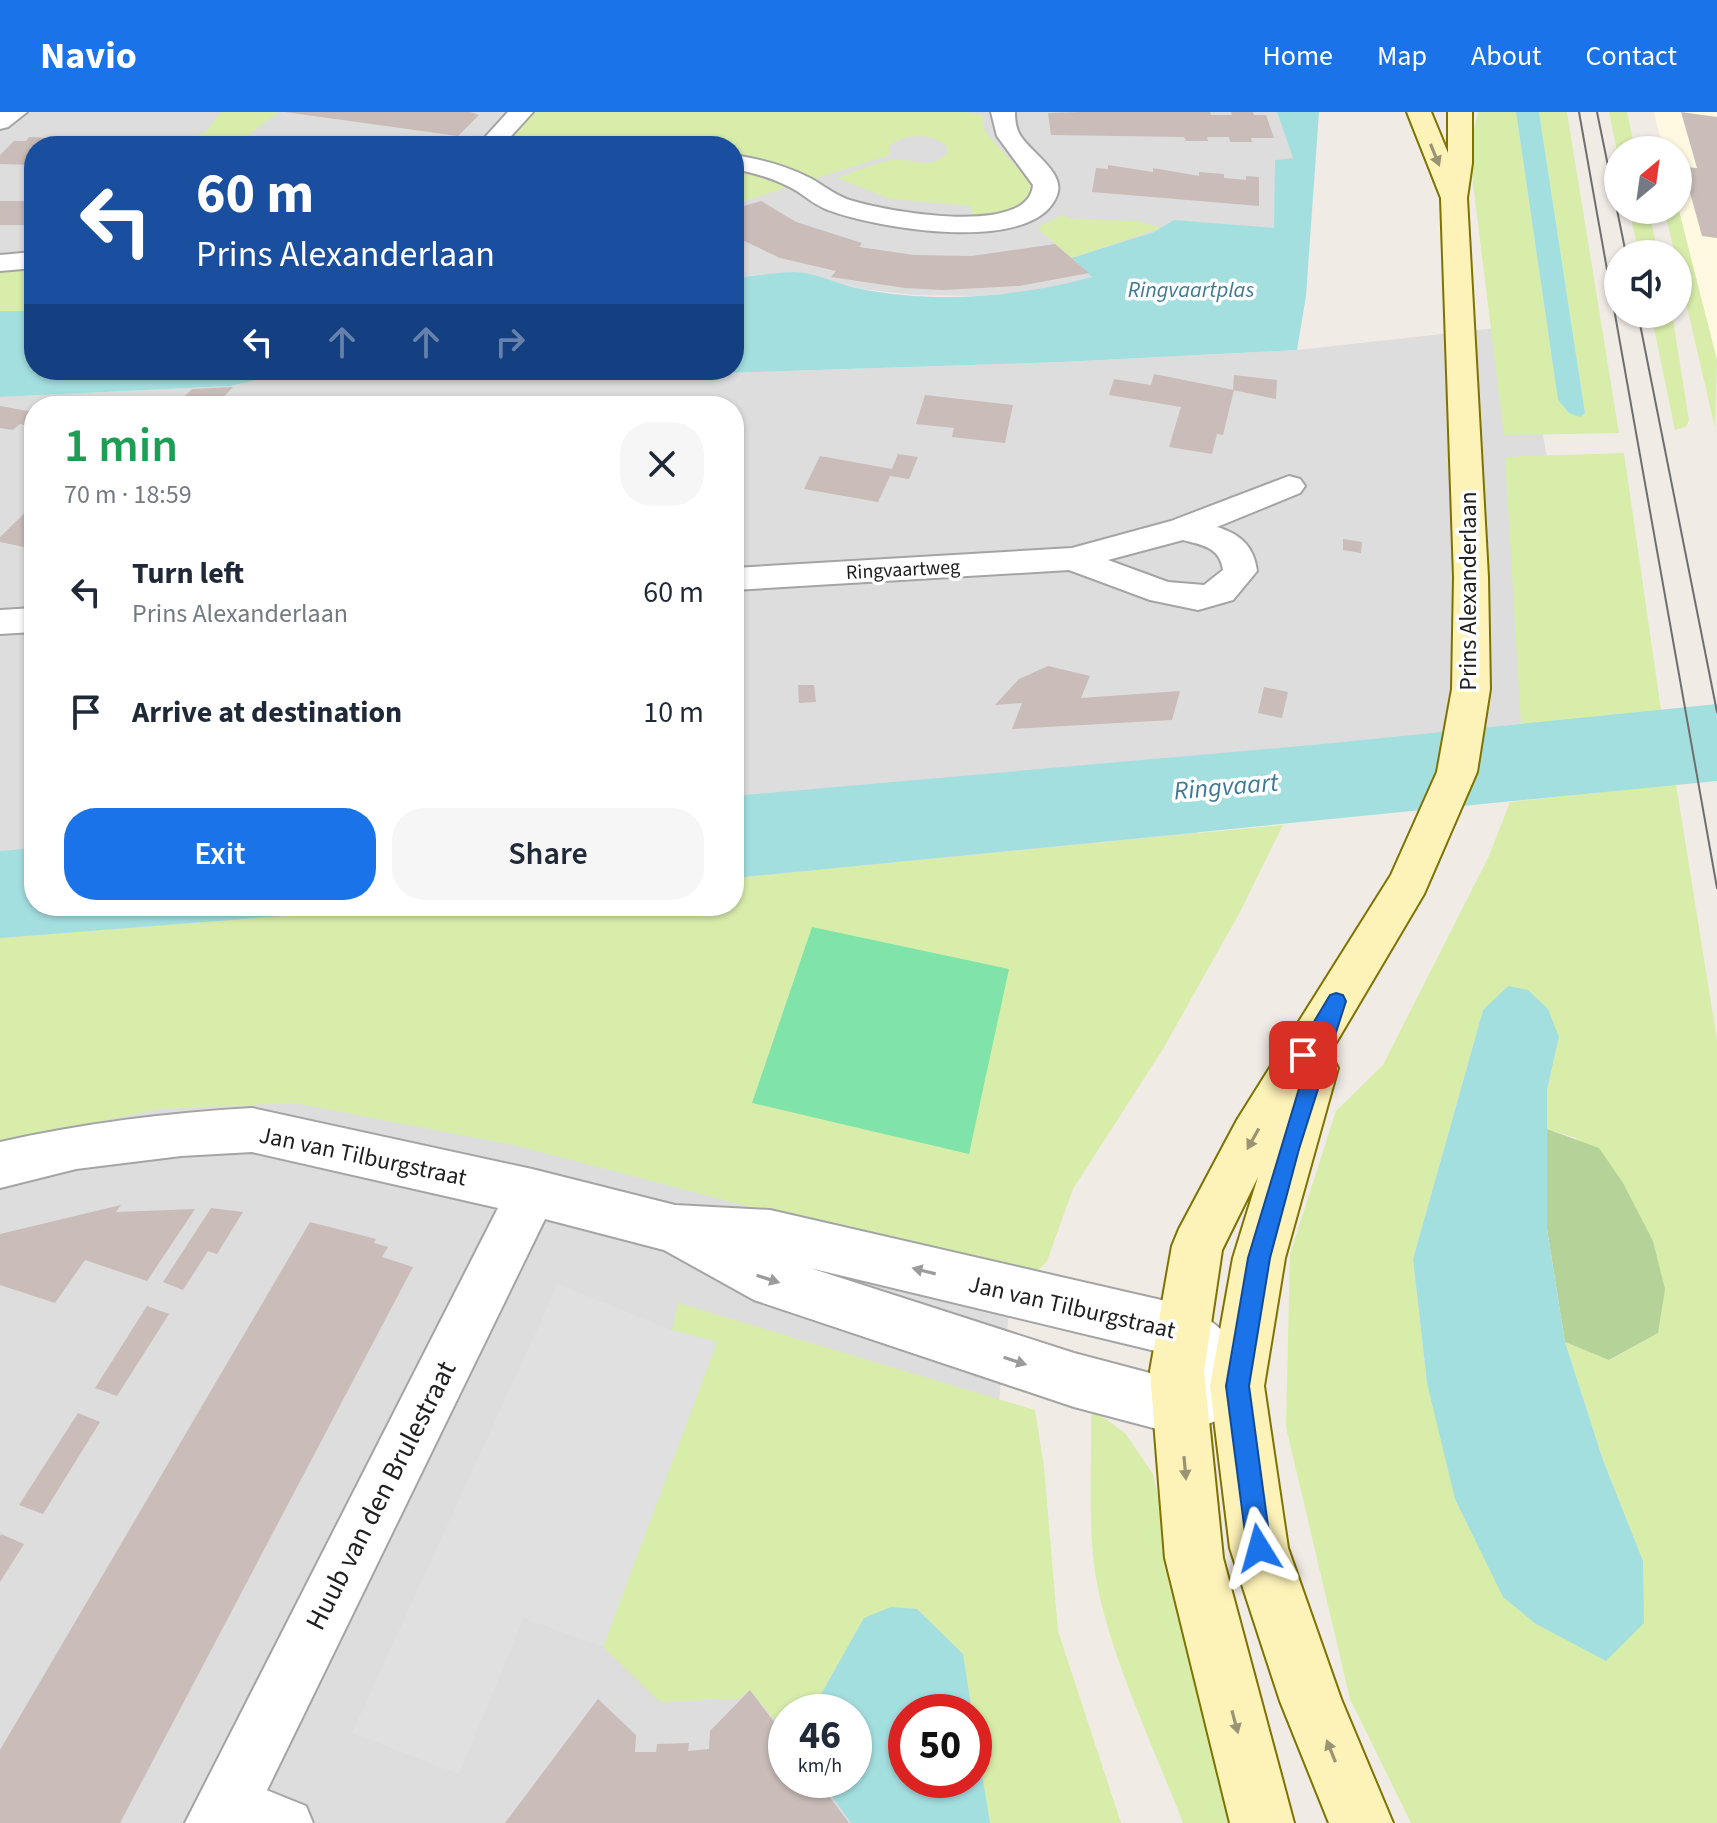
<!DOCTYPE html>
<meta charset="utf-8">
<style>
:root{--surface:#fff;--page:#f6f6f7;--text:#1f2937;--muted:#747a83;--accent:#1a73e8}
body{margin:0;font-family:"Source Sans 3",sans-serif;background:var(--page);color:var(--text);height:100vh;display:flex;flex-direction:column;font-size:30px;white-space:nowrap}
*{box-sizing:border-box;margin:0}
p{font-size:26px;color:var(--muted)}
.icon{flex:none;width:44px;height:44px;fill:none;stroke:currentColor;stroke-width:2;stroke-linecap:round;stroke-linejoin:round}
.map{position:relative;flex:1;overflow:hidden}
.sheet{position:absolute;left:24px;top:284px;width:720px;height:520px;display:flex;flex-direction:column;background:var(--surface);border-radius:32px;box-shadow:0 2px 6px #0004}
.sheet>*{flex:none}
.guide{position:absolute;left:24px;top:24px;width:720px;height:244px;border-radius:32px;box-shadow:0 2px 6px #0004;background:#1a4fa0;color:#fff;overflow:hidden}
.needle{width:52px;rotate:29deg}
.controls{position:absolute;left:1604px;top:24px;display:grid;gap:16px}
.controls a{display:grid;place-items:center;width:88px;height:88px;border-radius:50%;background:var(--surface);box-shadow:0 2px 6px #0004;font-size:40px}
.speed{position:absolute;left:768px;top:1582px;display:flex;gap:16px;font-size:40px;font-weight:700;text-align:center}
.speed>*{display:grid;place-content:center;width:104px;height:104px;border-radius:50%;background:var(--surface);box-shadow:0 2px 6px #0004;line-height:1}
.speed small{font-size:20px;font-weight:400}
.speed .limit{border:12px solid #d22;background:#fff;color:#111}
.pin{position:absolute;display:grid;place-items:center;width:68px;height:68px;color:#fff;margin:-34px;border-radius:16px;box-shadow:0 4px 12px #0006}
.me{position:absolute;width:88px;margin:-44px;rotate:352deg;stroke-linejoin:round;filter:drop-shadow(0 0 6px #0008)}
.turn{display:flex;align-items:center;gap:28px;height:168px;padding:0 40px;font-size:36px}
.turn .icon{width:104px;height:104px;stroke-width:2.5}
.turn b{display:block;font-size:56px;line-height:68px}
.lanes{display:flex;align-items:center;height:76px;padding:0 40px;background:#0003;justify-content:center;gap:40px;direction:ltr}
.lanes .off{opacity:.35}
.round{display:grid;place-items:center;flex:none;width:84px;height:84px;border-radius:32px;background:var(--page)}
.headline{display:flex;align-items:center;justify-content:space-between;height:136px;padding:0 40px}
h1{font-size:48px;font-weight:600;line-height:60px;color:#1e9e55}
.action{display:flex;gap:16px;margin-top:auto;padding:16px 40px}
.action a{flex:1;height:92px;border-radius:32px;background:var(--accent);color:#fff;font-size:32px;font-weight:600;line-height:92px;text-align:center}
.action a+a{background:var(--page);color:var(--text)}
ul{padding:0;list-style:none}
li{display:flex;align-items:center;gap:24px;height:120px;padding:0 40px}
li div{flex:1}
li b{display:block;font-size:30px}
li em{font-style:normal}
header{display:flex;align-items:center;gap:48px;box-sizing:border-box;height:112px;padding:0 40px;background:var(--accent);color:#fff}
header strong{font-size:38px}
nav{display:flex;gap:44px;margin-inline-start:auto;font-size:28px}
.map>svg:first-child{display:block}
</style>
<header>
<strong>Navio</strong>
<nav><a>Home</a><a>Map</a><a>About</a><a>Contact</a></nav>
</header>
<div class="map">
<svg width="1717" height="1711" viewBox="0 0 1717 1711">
<rect width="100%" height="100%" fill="#f1ebe6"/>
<!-- residential -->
<path fill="#dedddd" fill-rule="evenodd" d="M0,0h1277l17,47 -19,1v68l-121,4 -81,27 20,18 -54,14 -60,5 -65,-1 -53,-6 -64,-17 -63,5v-131h-700v165h-34z
M1523,213l77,425 -368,22 -202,352 -36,322 88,377h-1082v-1426l231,-11 67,-16h128l41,7 47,3 549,-18 234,-12zM34,294h700v500h-700zM786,1600h68v68h-68zM906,1600h68v68h-68z"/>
<!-- education -->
<path fill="#fff9e1" d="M1654,0h63v248l-39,-153v-57h-15z"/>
<!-- grass -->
<path fill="#d8edaa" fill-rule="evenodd" d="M221,0h58l-45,34h-66l38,-14z
M535,0h431l16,3 3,17 47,52c-1,31 -34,31 -59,35l-2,-13 -80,-7 -54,-21c18,-6 37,-15 55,-18 20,-3 35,13 55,-7v-6c-15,-15 -42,-14 -58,-1l1,9 -83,26 -73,-25v-10h-231z
M1478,0h38l42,288 22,17 5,-4 -46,-301h28l52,321 -115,2 -35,-284z
M1609,0h18l8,38h-17v6z
M734,52l59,21 -59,20z
M1678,95l39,153 -2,68 -37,-160v-14h-3l-11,-44h14z
M1629,98h20l9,44h-19z
M1062,103l9,4 68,2 22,7 -89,30 -35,-30z
M34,156v43h-34v-42z
M1651,202h21l17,106 -3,7 -11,3z
M1624,341l37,257 -140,14 -16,-267z
M1676,672l41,256v783h-306l-61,-124 -64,-272 4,-173 46,-143 47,-46 106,-209 21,-54zM1483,898l76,27 -12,53v39l29,9 82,195 -48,27 -45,-18 38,118 40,101 -216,-178 -14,-124z
M1283,713l-43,87 -77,137 -90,140 -26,72 -17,19 -512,-134 -223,-43 -136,6 -159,34v-205l408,-32h326v-28z
M678,1191l357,107 9,57 14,164 63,192h-131l-27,-169 -46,-45 -53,9 -53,94h-25v22l-36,-44 -11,9 -79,3 -57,-55 114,-305 -45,-12z
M1096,1300l29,21 28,41 45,189 51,160h-66c-27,-70 -66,-152 -83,-225 -14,-59 -8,-123 -9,-183z"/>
<!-- forest -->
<path fill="#b5d299" d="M1547,1017l52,19 24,35 30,58 12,48 -7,44 -49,27 -44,-18 -18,-113z"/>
<!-- pitch -->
<path fill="#80e3a9" d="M812,815l197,42 -40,185 -217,-51z"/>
<!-- parking -->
<path fill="#e0e0e0" d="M558,1172l114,46 45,12 -114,305 -79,-29 -65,156 -107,-41z"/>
<!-- water -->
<path fill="#a4dfe0" d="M1277,0h42l-13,184 -9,54 -234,12 -549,18 -47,-3 -41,-7h308v-93c20,0 41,-5 61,-5 22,1 45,13 66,17 76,15 157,8 231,-12l-20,-19 82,-26 20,-12 100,8 1,-68 18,-2z
M1516,0h23l46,301 -5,4 -11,-4 -11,-13z
M0,199h34v59h263l-66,16 -231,11z
M1717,592v77l-983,97v-82l589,-52z
M34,736v58h374l-408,32v-87z
M1508,874l20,4 20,19 11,28 -12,53v139l18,113 38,118 40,101 1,62 -38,38 -70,-37 -33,-27 -48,-98 -28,-116 -14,-124 70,-249z
M891,1495l26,2 46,45 9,58h-66v68h68v-54l16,97h-139l-31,-43h34v-68h-43l53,-94z"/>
<!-- building -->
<path fill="#c9bcb9" d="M285,0h185l9,3 -21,21z
M1082,0h128l1,3h21l-1,-3h22l1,3h12l8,23h-23l1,4h-22l-1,-5h-22l1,4h-22l-2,-4 -133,-2 -3,-22z
M1681,0l36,5v121l-15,-2 -19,-69 14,1z
M29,25l22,1 -3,3 46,-2 -3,4h21l3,-4 23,1 -5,6h-99v19l-34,-1v-9l14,-14h12z
M1108,53l45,7v-4l46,8v-4l25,2v4l22,2v-4l13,1v29l-167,-14 4,-24 12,1z
M0,89h34v24h-34z
M761,89l35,21 66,21 -3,4 55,8 58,1 83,-12 34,29 -70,13 -76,4 -38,-2 -74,-11 5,-6 -56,-13 -46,-22v-27z
M1154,262l80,16 -11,45 -6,-1 -5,20 -43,-7 12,-40 -72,-12 5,-16 37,6z
M1234,263l43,5 -1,19 -43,-9z
M233,275l-18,19h-40l17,-17z
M925,283l88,10 -8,38 -53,-6 2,-9 -38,-4z
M34,293v22l-14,-3 -7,6 -13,-2v-22l28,5z
M898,342l20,3 -9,22 -19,-3 -12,26 -74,-13 16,-33 72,13z
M34,392v45l-34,-7v-5z
M1343,427l19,3 -1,11 -18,-3z
M1048,554l42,10 -9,22 99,-7 -8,29 -160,9 10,-26 -27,2 24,-26z
M798,573h16l2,17 -17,1z
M1264,575l24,5 -6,26 -24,-5z
M121,1093l-5,7 79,-3 -48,72 -62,-21 -30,43 -55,-18v-51z
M211,1096l32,4 -26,42 -9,-3 -25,39 -20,-8z
M310,1110l66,17 -2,4 14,4 -6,10 31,10 -293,556h-120v-73z
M147,1194l22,8 -52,82 -22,-8z
M78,1301l22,9 -57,92 -24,-9z
M1,1422l23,10 -24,38v-46z
M750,1578l36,48v42h31l32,43h-344l93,-124 38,36 -1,17h21l1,-8 32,-1 -1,8 21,-2 1,-18z"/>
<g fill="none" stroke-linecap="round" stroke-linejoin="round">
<defs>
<path id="service" d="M229,1663l77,31 7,17h-80l-20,-9 -7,-16 7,-16z"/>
<path id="minor" d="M0,0h27l-19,15 -8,2z
M508,0h25l-31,34h-25z
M991,0h24c0,9 1,16 5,23 10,17 46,38 37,60 -22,61 -183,33 -229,15 -11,-4 -21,-12 -31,-19 -19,-11 -41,-18 -63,-22v-14c26,4 52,11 76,23 15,8 27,19 43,23 33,10 176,37 180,-16l-36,-49z
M34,140v16l-34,3v-16z
M1289,364l11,3 5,7 -5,7 -83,34c23,7 37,19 40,44l-24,29 -35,10 -48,-10 -81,-30 -335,20v-22l338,-20 99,-27zM1183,428c19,5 37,7 40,30l-19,15 -36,-3 -60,-22z
M34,496v24l-34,2v-24z
M252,996l280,61 143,36 95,5 413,95c32,13 68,49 81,81l-8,19 -76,30 -106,-28 -320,-107 -90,-50 -119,-31 -294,604h-66l313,-615 -246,-56 -71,4 -105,13 -76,19v-46c84,-19 166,-29 252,-34zM810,1156l358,86 22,23 -10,4 -106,-28z"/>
<path id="secondary" d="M1407,0h24l17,41v-41h24v51l-5,35 21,379 2,112 -13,83 -53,122 -94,159 8,15 -53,190 -21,128 24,162 53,151 52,124h-64l-49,-122 -50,-153 -20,-162 23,-128 25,-81 -36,73 -18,121 19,187 71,265h-64l-65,-265 -15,-187 22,-125 7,-17 58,-109 154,-245 46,-103 15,-83 2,-112 -13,-379z"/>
</defs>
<!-- service casing -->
<use href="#service" stroke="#a4a4a4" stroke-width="4"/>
<!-- minor casing -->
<use href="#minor" stroke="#a4a4a4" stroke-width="4"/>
<!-- secondary casing -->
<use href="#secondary" stroke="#7e7200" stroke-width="4"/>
<!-- service -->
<use href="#service" fill="#fff" fill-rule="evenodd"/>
<!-- minor -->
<use href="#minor" fill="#fff" fill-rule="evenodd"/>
<!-- secondary -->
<use href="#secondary" fill="#fdf2b8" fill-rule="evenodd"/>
<!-- tram -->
<path stroke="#6e6e6e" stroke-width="2" d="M1579,0l138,776
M1597,0l29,142
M1638,202l79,398"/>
</g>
<!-- one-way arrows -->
<defs><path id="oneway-solid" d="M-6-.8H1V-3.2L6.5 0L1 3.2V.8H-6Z" transform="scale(2)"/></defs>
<g fill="#9a9474">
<use href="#oneway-solid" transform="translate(1435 43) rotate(68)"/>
<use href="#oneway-solid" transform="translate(1253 1027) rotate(119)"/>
<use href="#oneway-solid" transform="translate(1185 1356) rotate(85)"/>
<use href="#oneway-solid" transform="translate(1235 1610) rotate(75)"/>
<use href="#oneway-solid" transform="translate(1331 1639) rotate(-112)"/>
</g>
<g fill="#9b9b9b">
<use href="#oneway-solid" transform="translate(924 1159) rotate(-166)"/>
<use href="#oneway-solid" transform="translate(768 1167) rotate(18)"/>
<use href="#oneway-solid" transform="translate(1015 1249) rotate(18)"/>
</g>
<!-- route -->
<path fill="#1a73e8" stroke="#114b97" stroke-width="2" d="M1336,881l7,2 3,6 -47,148 -29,109 -21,128 22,162 -3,9 -9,3 -8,-3 -4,-9 -21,-162 22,-128 59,-196 -10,-1 -3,-6 36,-60z"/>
<g text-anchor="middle" stroke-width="7" stroke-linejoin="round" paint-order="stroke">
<!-- far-street labels -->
<g font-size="20" fill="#202020" stroke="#fff">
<text transform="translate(903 457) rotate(-3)" y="7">Ringvaartweg</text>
</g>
<!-- far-water labels -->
<g font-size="22" font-style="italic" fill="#3c7a94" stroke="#fff">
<text x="1191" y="185">Ringvaartplas</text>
</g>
<!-- street labels -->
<g font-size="24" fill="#202020" stroke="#fff">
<text transform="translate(1468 479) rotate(-90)" y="8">Prins Alexanderlaan</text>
<text transform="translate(363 1044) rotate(12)" y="8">Jan van Tilburgstraat</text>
<text transform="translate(1072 1195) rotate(13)" y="8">Jan van Tilburgstraat</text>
</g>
<!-- water labels -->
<g font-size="26" font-style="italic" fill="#3c7a94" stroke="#fff">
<text transform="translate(1226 674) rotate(-5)" y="9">Ringvaart</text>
</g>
<!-- near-street labels -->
<g font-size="28" fill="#202020" stroke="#fff">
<text transform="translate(380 1383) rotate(-63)" y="10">Huub van den Brulestraat</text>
</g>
</g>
</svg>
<div class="controls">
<a><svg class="needle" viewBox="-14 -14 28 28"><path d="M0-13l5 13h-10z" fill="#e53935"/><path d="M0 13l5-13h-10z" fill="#747a83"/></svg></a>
<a><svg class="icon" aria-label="sound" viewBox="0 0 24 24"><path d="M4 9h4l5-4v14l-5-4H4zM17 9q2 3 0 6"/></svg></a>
</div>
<div class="speed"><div>46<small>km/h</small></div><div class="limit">50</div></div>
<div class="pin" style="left:1303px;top:943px;background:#d93025"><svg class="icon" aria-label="arrive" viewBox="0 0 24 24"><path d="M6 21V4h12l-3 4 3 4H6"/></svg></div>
<svg class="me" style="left:1259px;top:1436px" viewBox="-20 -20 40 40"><path d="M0-17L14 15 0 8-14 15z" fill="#1a73e8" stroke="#fff" stroke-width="4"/></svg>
<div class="guide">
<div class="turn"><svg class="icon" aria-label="left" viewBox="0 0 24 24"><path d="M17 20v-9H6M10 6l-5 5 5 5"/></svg><div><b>60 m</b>Prins Alexanderlaan</div></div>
<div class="lanes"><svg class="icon" aria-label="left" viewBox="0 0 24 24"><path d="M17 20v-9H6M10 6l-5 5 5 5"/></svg><svg class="icon off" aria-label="ahead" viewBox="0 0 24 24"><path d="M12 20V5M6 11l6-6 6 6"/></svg><svg class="icon off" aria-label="ahead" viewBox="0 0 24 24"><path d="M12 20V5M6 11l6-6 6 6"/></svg><svg class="icon off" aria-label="right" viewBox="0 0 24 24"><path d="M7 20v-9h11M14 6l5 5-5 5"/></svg></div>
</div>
<section class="sheet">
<div class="headline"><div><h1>1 min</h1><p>70 m · 18:59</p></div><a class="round"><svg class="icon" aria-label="close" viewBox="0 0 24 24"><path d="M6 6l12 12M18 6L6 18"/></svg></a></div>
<ul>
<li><svg class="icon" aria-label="left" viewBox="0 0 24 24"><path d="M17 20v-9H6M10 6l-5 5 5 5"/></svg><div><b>Turn left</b><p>Prins Alexanderlaan</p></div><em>60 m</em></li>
<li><svg class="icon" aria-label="arrive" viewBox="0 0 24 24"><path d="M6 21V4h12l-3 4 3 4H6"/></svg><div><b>Arrive at destination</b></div><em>10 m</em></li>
</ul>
<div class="action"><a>Exit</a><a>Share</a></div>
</section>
</div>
